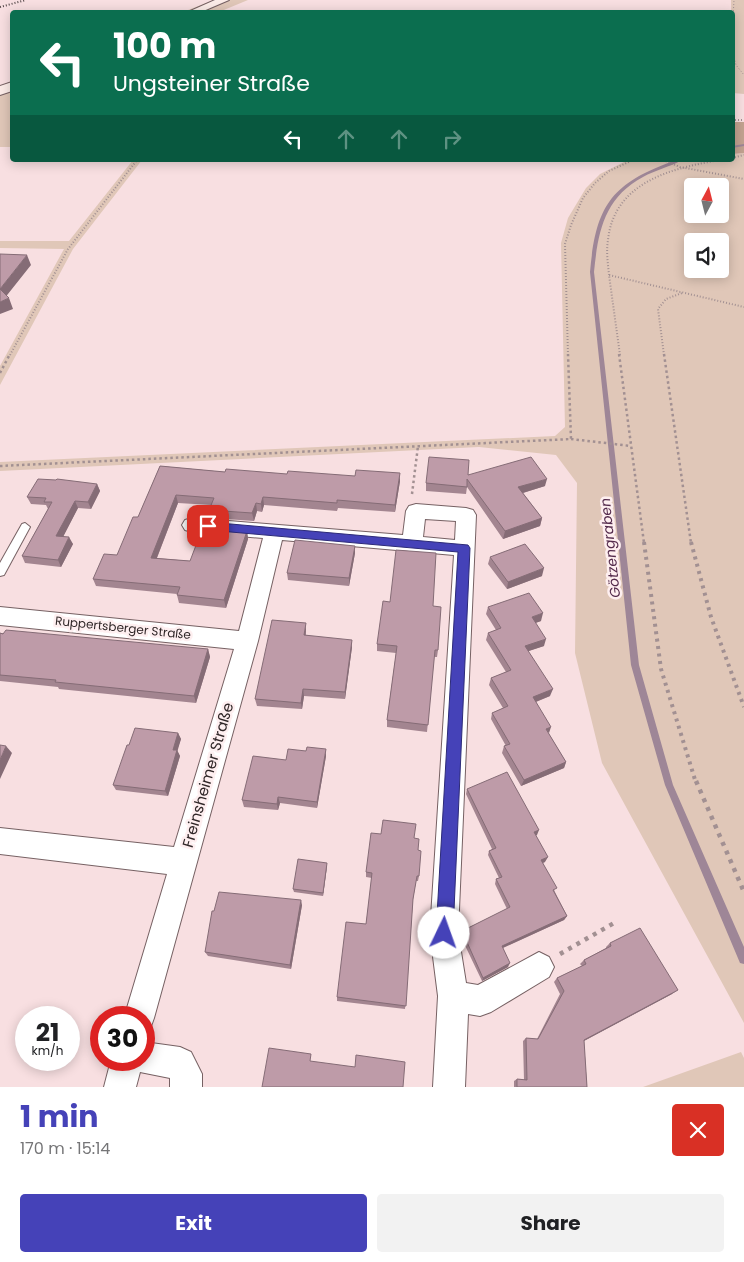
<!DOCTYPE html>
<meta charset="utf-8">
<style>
:root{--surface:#fff;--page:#f2f2f2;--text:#202124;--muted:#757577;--accent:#4542b8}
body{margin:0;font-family:Poppins,sans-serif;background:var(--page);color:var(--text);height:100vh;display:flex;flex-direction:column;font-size:19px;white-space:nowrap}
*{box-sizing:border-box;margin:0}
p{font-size:16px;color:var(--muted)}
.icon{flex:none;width:28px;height:28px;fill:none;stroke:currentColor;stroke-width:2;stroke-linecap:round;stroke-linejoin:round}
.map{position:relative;height:1087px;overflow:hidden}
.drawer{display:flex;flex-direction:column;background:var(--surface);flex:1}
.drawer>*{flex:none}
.hud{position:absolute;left:10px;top:10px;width:725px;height:152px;border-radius:5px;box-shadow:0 2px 12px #0003;background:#0b6e4f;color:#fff;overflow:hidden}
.needle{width:32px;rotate:7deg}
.tools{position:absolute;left:684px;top:178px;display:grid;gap:10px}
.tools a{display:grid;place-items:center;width:45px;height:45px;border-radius:5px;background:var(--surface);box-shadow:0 2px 12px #0003;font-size:25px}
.speed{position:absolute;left:15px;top:1006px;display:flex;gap:10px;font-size:25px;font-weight:700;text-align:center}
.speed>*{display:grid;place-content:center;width:65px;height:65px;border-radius:50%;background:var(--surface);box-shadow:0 2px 12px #0003;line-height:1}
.speed small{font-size:12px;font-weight:400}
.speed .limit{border:8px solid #d22;background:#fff;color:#111}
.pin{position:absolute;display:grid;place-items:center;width:42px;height:42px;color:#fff;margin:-21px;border-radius:10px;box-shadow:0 2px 8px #0006}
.me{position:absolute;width:55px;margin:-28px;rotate:3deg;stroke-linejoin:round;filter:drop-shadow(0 0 4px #0008)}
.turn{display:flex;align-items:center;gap:18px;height:105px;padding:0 20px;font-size:22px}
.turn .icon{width:65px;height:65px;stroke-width:2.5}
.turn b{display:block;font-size:35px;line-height:42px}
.lanes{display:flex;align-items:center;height:48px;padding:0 20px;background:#0003;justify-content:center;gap:25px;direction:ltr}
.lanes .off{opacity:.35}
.round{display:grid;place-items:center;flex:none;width:52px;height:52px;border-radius:5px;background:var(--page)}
.head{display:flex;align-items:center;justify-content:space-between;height:85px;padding:0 20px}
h1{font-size:30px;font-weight:700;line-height:38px;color:var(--accent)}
.action{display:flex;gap:10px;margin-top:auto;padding:10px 20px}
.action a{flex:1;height:58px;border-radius:5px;background:var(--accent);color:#fff;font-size:20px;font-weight:700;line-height:58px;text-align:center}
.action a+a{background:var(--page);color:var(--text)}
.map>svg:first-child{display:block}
</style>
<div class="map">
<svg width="744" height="1087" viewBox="0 0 744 1087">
<rect width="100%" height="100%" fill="#f8dfe1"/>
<!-- green -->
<path fill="#e0c7b8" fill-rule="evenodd" d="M214,0h34l-29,12h-36z
M731,0h13v94l-11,-1z
M12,81v66h-12v-61z
M744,153v870l-142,-260 -27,-110 2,-170 -21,-28 -77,-8 -479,24v-9l555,-26 10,-9 -4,-184 7,-25 18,-30 14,-14 28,-14h104l1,-6zM692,186h28v28h-28zM692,241h28v28h-28z
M133,160h9l-69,89 -73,136v-19l64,-117 -64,-1v-7h69z
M741,1052l3,6v29h-101z"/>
<!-- forest -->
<path fill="#c2a290" d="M732,122h12v31l-11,1z"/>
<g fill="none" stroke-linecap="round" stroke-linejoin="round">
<!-- stream -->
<path fill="#9e8697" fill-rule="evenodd" d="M744,144v2l-12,2v-2z
M676,160h6c-12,7 -27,10 -39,17 -39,21 -45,55 -49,95l45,393 34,120 71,162v17l-4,-1 -75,-178 -34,-120 -41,-393c6,-68 22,-89 86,-112z"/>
<defs>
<path id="service" d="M25,523l5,4 -26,48 -4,1v-13l22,-39z"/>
<path id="minor" d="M416,504l50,4 7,2 3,5 -18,418 8,50 12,2 61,-33 10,5 5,10 -5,10 -58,35 -11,4 -12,-2 -3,73h-32l5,-91 -8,-63 24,-378 -172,-15 -24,101 -104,377 -4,11 -6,2v-13h-20l43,-144 -167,-20v-26l174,19 60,-198 -234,-24v-18l239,24 24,-93 -71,-6 -7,-2 -3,-5 3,-5 7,-2 211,17 3,-24 3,-5zM425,519l31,2 -1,19 -32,-3z
M144,1042l36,5 11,5 11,22v13h-32v-9l-30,-6 -4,15h-32l7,-27h33z"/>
<path id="secondary" d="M215,0h14l-28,12h-13z
M12,82v9l-12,4v-9z"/>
</defs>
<!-- service casing -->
<use href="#service" stroke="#766163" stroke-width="2"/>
<!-- minor casing -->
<use href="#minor" stroke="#766163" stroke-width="2"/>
<!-- secondary casing -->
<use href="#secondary" stroke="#766163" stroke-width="2"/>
<!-- path-far4 -->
<path stroke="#a29092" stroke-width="1" stroke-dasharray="1 2" stroke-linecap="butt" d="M732,35l2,-35
M732,49l4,16 8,10"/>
<!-- path-far3 -->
<path stroke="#a29092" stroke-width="2" stroke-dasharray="1 2" stroke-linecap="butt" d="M732,120h12
M732,158l12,-3
M663,160l17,7 64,12
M609,275c-1,-11 -3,-23 -1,-35 6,-58 64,-72 112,-80
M10,355l58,-106 69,-89
M568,355l-3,-111 6,-19 12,-27 12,-15 14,-12 24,-11
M620,355l-11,-80 135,32
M664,355l-6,-46 8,-10 16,-6"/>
<!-- path-far2 -->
<path stroke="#a29092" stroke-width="2.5" stroke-dasharray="2.5 3" stroke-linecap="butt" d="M619,354l25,189
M664,354l27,189
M0,373l10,-19
M571,439l60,7
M0,466l571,-27 -3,-85
M412,494l6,-48"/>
<!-- path-far1 -->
<path stroke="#a29092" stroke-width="4" stroke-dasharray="3 4.5" stroke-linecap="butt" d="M644,542l17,127 35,114
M691,542l20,75 33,90"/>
<!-- path -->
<path stroke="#a29092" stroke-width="4.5" stroke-dasharray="4 5.5" stroke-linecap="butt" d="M696,781l48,111
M560,954l54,-31"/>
<!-- service -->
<use href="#service" fill="#fff" fill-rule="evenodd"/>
<!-- minor -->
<use href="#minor" fill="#fff" fill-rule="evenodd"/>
<!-- secondary -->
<use href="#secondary" fill="#fcece8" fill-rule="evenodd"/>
<!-- rail -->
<path stroke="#55494a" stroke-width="2" stroke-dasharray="1 2" stroke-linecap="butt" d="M0,7l26,-7"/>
</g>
<!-- wall -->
<path fill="#a38590" d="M160,466l65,6 175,9 -5,31 -57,-4 -1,3 -73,-6 -2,7 -5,-1 -3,10 -43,-3 -2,-8 2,-5 -33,-2 -21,55 33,3 57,-30 1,8 -22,69 -47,-5 -2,-8v-1l-81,-8 -3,-7 24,-24 21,-38z
M468,475l77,11 -22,7 19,25 -2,8 -37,13 -36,-52 -1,7 -40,-3v-8z
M97,484l3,7 -9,18 -13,-1 -15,28 10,8 -12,23 -36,-4 -3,-7 26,-47 -2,-4 -15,-1 -4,-7z
M355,546v7l-6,33 -61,-6 -1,-7z
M490,557l52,19 -35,13 -19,-25z
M433,606l5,44 -1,7h-3l-7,75 -40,-5v-7l9,-67 -19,-2v-7z
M488,607l53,14 -6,2 9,23 -16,5 22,45 -14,6 13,32 17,28 -2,6 -43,18 -19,-33 2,-7h2l-15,-27 1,-6 11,-5 -14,-23 2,-7 15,-6 -20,-32 2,-7 8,-3 -10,-16z
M306,630v5l46,12 -7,52 -41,-3 -2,13 -45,-3 -2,-7z
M0,633l208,16 2,8 -14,46 -137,-14 -1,-2 -58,-6z
M178,733l3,6 -4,11 3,6 -12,40 -52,-6 -3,-5 16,-40z
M326,756l-9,52 -37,-5 -2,7 -34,-3 -2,-7 44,-40z
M467,789l70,46h-1l9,27 -2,1 12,29 12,24 -3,4 -61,28 5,19 -26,14 -22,-46 2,-4 45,-22 -12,-25 1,-5 3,-1 -11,-23 1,-4 3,-2 -26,-55z
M414,838l4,12 1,26 -1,5h-2l-3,19 -8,109 -68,-8v-4l29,-73 6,-46 -6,-1v-5z
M327,866l-4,30 -29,-4 -1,-3z
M302,905l-11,64 -83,-13 -3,-4 9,-41z
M610,943l62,51 -88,47 3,46h-73v-6l3,-2 7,1 -1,-39 3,-3 11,1 23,-45 -6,-12 3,-4 25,-12 -2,-2 4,-4 22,-12v-1z"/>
<!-- shaded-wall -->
<path fill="#856c76" d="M27,255l4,10 -27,34 -4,-10z
M9,298l4,11 -13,5v-12z
M400,473v8l-5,31v-7z
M547,479l-2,7 -29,9 2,-8z
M97,484l3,7 -9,18 -3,-7z
M176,495l2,8 -24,62 -3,-7z
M263,497l1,8 -2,7 -1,-8z
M75,501l3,7 -18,35 -4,-7z
M256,503l1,8 -3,10 -2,-8z
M542,518l-2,8 -37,13 2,-8z
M247,531l1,8 -22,69 -2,-8z
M69,537l4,7 -12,23 -3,-7z
M355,546v7l-6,33v-8z
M544,568l-2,8 -35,13 1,-7z
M543,613l-2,8 -11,4 2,-8z
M306,623v7l-2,12v-7z
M546,639l-2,7 -21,7 2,-7z
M352,640v7l-7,52v-7z
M208,649l2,8 -14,46 -2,-7z
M303,689l1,7 -2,13 -1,-6z
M553,689l-3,7 -20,8 3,-7z
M551,727l-2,6 -3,-4z
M178,733l3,6 -5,17 -3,-6z
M6,746l6,7 -12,26v-19z
M326,749v7l-9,52v-6z
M177,750l3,6 -12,40 -3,-5z
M566,762l-2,6 -43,18 3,-6z
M278,797l2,6 -2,7 -1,-6z
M539,830l-2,5 -5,2 2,-5z
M548,857l-3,5 -6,2 2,-4z
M327,863v3l-4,30v-3z
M301,900l1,5 -11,64 -1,-4z
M567,916l-3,4 -64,29 2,-3z
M510,963l-2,4 -26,14 1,-3z
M678,990l-6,4 -92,49 4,-3z"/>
<!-- building -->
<path fill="#be9ba8" stroke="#856c76" d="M0,254l27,1 -27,34 9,9 -9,4z
M429,457l40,3 -1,15 63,-18 16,22 -29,8 24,31 -37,13 -38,-52v8l-41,-4z
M160,466l65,6 1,-3 61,5 1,-3 67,5 1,-6 44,3 -5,32 -58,-5v3l-74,-6 -2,7 -5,-1 -4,10 -43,-3 5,-12 -38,-3 -25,63 39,3 13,-34 44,4 -23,69 -47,-5 3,-8 -87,-8 11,-25 13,1 16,-38h5z
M38,479l18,1 1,-1 40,5 -9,18 -13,-1 -19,35 13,1 -11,23 -36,-4 30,-54h-8l2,-4 -19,-1z
M295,540l60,6 -6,32 -62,-5z
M525,544l19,24 -36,14 -18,-25z
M396,550l40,3 -3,53 8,1 -3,43h-3l-7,75 -41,-5 10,-74 -20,-2 6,-43 7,1z
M529,593l14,20 -11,4 14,22 -21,7 28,43 -20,8 18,30 -5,2 20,33 -42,18 -20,-34 6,-2 -18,-31 16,-7 -17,-28 20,-8 -23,-37 13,-5 -13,-21z
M272,620l34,3 -2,12 48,5 -7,52 -42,-3 -2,14 -46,-4z
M6,630l202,19 -14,47 -139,-14 1,-2 -56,-5v-42l3,1z
M135,728l43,5 -5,17h4l-12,41 -52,-6 14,-40h2z
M0,745l6,1 -6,14z
M307,747l19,2 -9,53 -39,-5 -1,7 -35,-4 11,-44 33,4 2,-11 18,2z
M507,772l32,58 -5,2 14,25 -7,3 16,28 -4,2 14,26 -65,30 8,17 -27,15 -21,-47 48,-24 -14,-28 6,-2 -13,-26 7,-3 -29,-59z
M383,820l33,4 -2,14 5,1 -1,11 3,1 -2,25h-2l-4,23 -7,107 -69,-9 9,-75 20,2 6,-51 -6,-1 5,-39 10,1z
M298,859l29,4 -4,30 -30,-4z
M219,892l82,8 -11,65 -85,-13 7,-41h2z
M640,928l38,62 -94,50 3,47h-70v-8l10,1 -1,-42 12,1 26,-48 -7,-13 29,-14 -2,-4 27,-14 -1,-3z
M269,1048l42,6 -1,7 45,6 1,-12 49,7 -2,25h-141z"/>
<!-- route -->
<path fill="#4542b8" stroke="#2d2b78" d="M208,522l260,23 2,3 -17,385 -3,6 -6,3 -5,-3 -3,-6 22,-381 -250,-22 -5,-4z"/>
<g text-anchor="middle" stroke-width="5" stroke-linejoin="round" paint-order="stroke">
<!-- street labels -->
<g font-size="12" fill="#302728" stroke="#feeff0">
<text transform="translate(123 628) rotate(6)" y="4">Ruppertsberger Straße</text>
</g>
<!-- water labels -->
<g font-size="14" font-style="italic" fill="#542b4c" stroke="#feeff0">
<text transform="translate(610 548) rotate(-96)" y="5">Götzengraben</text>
</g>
<!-- near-street labels -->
<g font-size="15" fill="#302728" stroke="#feeff0">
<text transform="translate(208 775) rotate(-74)" y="5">Freinsheimer Straße</text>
</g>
</g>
</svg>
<div class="tools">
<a><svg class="needle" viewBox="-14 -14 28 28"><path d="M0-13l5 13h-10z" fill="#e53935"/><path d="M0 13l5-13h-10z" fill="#757577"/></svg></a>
<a><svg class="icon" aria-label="sound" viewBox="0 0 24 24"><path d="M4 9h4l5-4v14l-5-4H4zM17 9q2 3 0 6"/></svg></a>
</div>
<div class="speed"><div>21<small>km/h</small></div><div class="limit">30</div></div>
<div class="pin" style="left:208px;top:526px;background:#d93025"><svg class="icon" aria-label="arrive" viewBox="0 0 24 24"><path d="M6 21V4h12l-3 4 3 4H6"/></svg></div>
<svg class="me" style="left:444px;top:933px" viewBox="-20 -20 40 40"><circle r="19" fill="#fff"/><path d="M0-13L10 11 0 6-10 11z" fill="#4542b8"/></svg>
<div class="hud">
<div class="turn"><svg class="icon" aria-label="left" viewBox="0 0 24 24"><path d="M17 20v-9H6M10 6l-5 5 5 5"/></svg><div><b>100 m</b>Ungsteiner Straße</div></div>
<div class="lanes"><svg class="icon" aria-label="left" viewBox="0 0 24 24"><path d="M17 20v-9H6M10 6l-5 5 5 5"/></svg><svg class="icon off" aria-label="ahead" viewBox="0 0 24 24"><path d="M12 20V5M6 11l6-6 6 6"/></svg><svg class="icon off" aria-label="ahead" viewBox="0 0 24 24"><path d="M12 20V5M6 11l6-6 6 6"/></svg><svg class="icon off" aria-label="right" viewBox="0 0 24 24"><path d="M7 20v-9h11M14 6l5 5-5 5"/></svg></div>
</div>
</div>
<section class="drawer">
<div class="head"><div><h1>1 min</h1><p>170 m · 15:14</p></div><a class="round" style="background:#d93025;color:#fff"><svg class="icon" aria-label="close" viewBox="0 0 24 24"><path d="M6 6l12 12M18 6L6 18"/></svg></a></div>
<div class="action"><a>Exit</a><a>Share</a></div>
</section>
